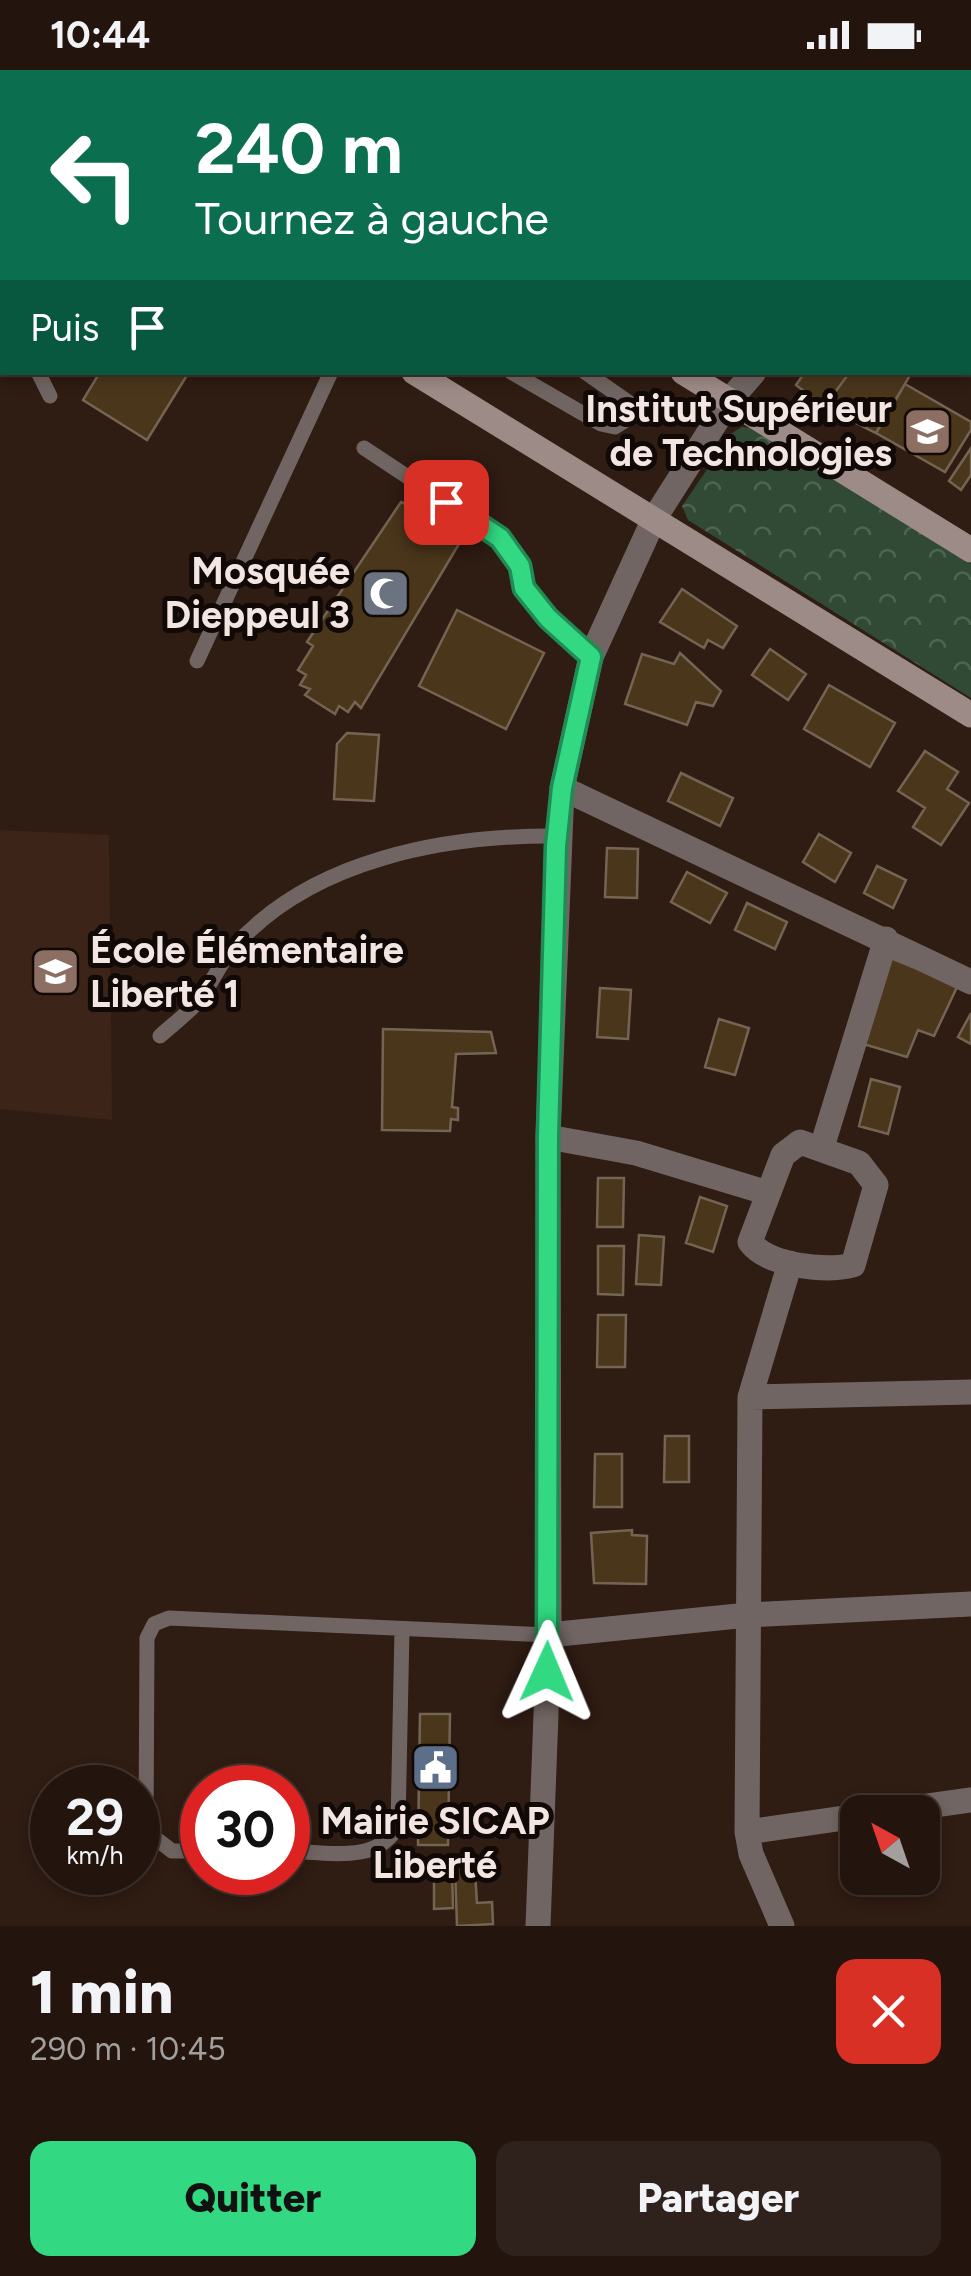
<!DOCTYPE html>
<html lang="fr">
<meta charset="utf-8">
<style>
:root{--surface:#23150e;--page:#2f221c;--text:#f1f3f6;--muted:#a39f9e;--line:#40342e;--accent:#32d882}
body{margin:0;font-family:Figtree,sans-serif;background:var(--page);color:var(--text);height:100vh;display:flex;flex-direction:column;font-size:38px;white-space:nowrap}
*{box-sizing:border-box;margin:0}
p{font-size:32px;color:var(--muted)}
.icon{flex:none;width:55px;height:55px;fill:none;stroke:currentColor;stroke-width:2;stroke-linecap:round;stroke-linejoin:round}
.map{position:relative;height:1856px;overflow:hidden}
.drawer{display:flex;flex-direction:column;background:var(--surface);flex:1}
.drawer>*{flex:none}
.top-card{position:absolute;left:0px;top:0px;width:972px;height:305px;box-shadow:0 5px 15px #0003,0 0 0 2px var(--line);background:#0b6e4f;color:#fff;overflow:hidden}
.needle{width:65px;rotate:320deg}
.buttons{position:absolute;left:840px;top:1725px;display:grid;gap:20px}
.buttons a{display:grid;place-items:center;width:100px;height:100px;border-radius:20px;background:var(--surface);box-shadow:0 5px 15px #0003,0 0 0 2px var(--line);font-size:50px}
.speed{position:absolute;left:30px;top:1695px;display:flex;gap:20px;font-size:50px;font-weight:700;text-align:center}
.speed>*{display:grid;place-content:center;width:130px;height:130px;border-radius:50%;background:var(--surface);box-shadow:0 5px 15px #0003,0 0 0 2px var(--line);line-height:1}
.speed small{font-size:25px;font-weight:400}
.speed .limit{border:15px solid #d22;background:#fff;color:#111}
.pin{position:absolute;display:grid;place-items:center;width:85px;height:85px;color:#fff;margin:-42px;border-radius:20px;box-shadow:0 5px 15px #0006}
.me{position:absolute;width:110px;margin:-55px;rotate:1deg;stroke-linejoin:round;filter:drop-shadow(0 0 8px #0008)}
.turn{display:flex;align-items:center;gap:35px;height:210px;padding:0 30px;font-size:45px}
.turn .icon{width:130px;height:130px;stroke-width:2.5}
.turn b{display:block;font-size:70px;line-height:85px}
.then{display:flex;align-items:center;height:95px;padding:0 30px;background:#0003;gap:20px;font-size:38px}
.round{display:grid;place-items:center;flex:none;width:105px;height:105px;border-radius:20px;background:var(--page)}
.head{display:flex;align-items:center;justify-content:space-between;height:170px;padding:0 30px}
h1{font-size:60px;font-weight:800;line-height:75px}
.action{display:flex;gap:20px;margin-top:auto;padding:20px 30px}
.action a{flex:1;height:115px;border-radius:20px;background:var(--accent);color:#111;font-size:40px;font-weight:800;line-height:115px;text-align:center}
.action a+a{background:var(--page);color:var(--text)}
.status{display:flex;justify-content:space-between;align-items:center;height:70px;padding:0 50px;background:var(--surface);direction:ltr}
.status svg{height:28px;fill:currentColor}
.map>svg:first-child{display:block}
</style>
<div class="status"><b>10:44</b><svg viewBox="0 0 49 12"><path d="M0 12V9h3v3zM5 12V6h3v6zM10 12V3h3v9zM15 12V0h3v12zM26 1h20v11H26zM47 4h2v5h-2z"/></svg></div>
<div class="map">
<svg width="971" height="1856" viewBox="0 0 971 1856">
<defs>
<pattern id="park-crowns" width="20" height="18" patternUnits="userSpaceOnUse" patternTransform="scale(2.5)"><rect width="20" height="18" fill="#314a36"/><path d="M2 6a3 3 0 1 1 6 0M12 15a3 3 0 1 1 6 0" fill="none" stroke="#4f6453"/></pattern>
</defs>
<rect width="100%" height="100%" fill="#2f1c13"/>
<!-- built -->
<path fill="#3c2418" d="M0,760l109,5 3,285 -112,-11z"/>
<!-- park -->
<path fill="url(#park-crowns)" d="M742,357l11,1 218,136v134l-283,-178 -6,-14 50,-73z"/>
<!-- building -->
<path fill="#4a361b" stroke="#746553" stroke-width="2.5" d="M410,0h130l-131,2z
M705,0h87l-4,2z
M100,302h89l-42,68 -64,-40z
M805,302h45l-26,35 -28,-22z
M850,302h62l-36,61 -52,-26z
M905,314l66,38v8l-26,42 -69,-39z
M971,378v27l-10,15 -12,-9z
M401,432l16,7 5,-4 28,15 -3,6 7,5 -3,8 8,5 -98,164 -6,-6 -7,10 -9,-6 -4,8 -30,-19 5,-6 -10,-4 6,-10 -8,-5 15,-24 -6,-4z
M682,519l55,37 -14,22 -15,-8 -4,8 -44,-26z
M457,540l87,43 -38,76 -87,-43z
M770,579l36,25 -18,26 -36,-25z
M680,583l41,38 -8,15 -17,-4 -9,23 -62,-21 17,-50 32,10z
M829,615l66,38 -25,44 -66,-38z
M347,663l32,2 -5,66 -40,-2 3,-55z
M925,681l33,21 -11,17 22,14 -28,42 -28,-18 12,-19 -27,-17z
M681,703l52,25 -13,28 -52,-25z
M819,764l32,19 -16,29 -32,-20z
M607,778l31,1 -1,49 -32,-1z
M877,796l29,14 -13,28 -29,-15z
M687,802l40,21 -17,30 -39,-21z
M747,833l40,19 -12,27 -40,-19z
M888,887l70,28 -24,51 -16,-6 -11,27 -44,-13z
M600,918l31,2 -3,49 -31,-2z
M971,943v31l-13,-7z
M719,949l30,9 -14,47 -30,-8z
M383,959l108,3 5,21 -40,1 -4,53 6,1v12l-7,-1 -1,12 -68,-1z
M871,1009l29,8 -12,47 -29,-8z
M598,1108h26l-1,49h-26z
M700,1127l27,9 -14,46 -27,-9z
M639,1165l25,2 -3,48 -25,-1z
M598,1176h26l-1,49 -25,-1z
M598,1245h28l-1,52h-28z
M665,1366h24v46h-25z
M595,1384h27v53h-28z
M632,1460v5l15,1 -1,48 -52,-1 -3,-50z
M420,1644h30l-2,131h-30z
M485,1796v5l-10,1 2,31 15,-1 1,22 -36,2 -2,-59z
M452,1800l1,38 -19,1v-38z"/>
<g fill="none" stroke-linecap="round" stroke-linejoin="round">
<!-- lane -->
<path stroke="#706562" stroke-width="15" d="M11,0l4,2
M100,0l4,2
M623,0l1,2
M0,226l2,5
M38,302l12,24
M511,302l90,52 14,3 11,-7 2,-18 -43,-30
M364,378l136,90 20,28 4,22 24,31 43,38
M197,591l134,-289
M160,966c13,-12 29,-23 40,-37 12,-16 20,-36 33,-51 78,-89 213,-113 325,-112
M202,1781h-30l-26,-20 1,-193 7,-14 15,-6 380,17
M288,1781c38,1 91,14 110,-26l4,-196"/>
<!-- street -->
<path stroke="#706562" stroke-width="25" d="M970,119l1,-1
M562,718l409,194
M548,1067l88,16 129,39
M800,1072l59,21 17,22 -23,80c-27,7 -85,1 -103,-23l33,-87z
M822,1077l64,-208
M750,1327l221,-5
M549,1565l199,-20 223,-11
M885,1742l86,-12
M747,1762l111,-16
M538,1856l11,-291 -1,-498 14,-349 29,-131 63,-138 75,-118 25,-29
M782,1856l-31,-72 -4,-22 3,-435 40,-134"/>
<!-- secondary -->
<path stroke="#9d8b87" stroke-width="25" d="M197,0l4,2
M0,45l2,2
M414,302l557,343
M683,302l288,178"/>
</g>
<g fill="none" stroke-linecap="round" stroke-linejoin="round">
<defs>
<path id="route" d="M446,432l54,36 20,28 4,22 24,30 43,39 -29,131 -6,58 -8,290 -1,536"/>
</defs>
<!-- route casing -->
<use href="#route" stroke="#208c54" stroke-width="25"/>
<!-- route -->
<use href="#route" stroke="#32d882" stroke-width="18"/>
</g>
<!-- icons -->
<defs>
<symbol id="university-square" viewBox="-11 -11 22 22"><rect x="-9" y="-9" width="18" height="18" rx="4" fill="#8d6e63" stroke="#110906"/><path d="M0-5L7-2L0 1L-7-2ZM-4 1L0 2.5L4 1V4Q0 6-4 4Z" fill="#fff"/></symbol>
<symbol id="mosque-square" viewBox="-11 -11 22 22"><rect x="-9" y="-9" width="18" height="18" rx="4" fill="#6b7280" stroke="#110906"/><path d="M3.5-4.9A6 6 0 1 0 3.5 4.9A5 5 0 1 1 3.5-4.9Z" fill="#fff"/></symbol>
<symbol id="school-square" viewBox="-11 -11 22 22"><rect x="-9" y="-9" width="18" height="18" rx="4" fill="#8d6e63" stroke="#110906"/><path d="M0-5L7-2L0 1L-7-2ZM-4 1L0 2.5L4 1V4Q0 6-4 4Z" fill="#fff"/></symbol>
<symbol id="civic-square" viewBox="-11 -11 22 22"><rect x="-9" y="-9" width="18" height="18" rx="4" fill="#5c6f8a" stroke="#110906"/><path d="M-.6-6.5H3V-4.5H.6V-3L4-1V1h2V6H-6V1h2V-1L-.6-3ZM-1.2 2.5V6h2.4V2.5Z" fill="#fff"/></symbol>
</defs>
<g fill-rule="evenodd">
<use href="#university-square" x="900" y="334" width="55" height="55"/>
<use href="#mosque-square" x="358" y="496" width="55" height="55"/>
<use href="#school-square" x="28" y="874" width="55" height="55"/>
<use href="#civic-square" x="408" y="1670" width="55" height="55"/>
</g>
<g text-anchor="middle" stroke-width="10" stroke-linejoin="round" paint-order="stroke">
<!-- poi labels -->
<g font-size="38" font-weight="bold" fill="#f3e6e0" stroke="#110906" text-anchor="end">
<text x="892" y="352">Institut Supérieur<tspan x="892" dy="44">de Technologies</tspan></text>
<text x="350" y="514">Mosquée<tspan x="350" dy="44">Dieppeul 3</tspan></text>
<text x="90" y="893" text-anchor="start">École Élémentaire<tspan x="90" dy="44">Liberté 1</tspan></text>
<text x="435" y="1764" text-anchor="middle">Mairie SICAP<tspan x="435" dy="44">Liberté</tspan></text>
</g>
</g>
</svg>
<div class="buttons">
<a><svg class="needle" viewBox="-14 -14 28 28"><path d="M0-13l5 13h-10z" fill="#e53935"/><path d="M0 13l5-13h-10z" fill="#a39f9e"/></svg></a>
</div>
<div class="speed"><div>29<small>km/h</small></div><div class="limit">30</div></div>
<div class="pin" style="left:446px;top:432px;background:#d93025"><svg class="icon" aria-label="arrive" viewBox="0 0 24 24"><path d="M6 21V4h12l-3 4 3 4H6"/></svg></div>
<svg class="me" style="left:547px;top:1602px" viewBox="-20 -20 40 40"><path d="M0-17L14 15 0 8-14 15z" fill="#32d882" stroke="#fff" stroke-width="4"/></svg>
<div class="top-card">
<div class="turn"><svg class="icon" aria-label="left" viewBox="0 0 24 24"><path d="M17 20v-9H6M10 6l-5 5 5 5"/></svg><div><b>240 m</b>Tournez à gauche</div></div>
<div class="then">Puis<svg class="icon" aria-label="arrive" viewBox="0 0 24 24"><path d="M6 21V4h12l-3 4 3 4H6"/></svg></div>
</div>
</div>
<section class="drawer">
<div class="head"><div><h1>1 min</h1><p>290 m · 10:45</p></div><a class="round" style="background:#d93025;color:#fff"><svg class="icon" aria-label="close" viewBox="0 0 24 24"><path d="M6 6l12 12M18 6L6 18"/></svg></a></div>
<div class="action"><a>Quitter</a><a>Partager</a></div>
</section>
